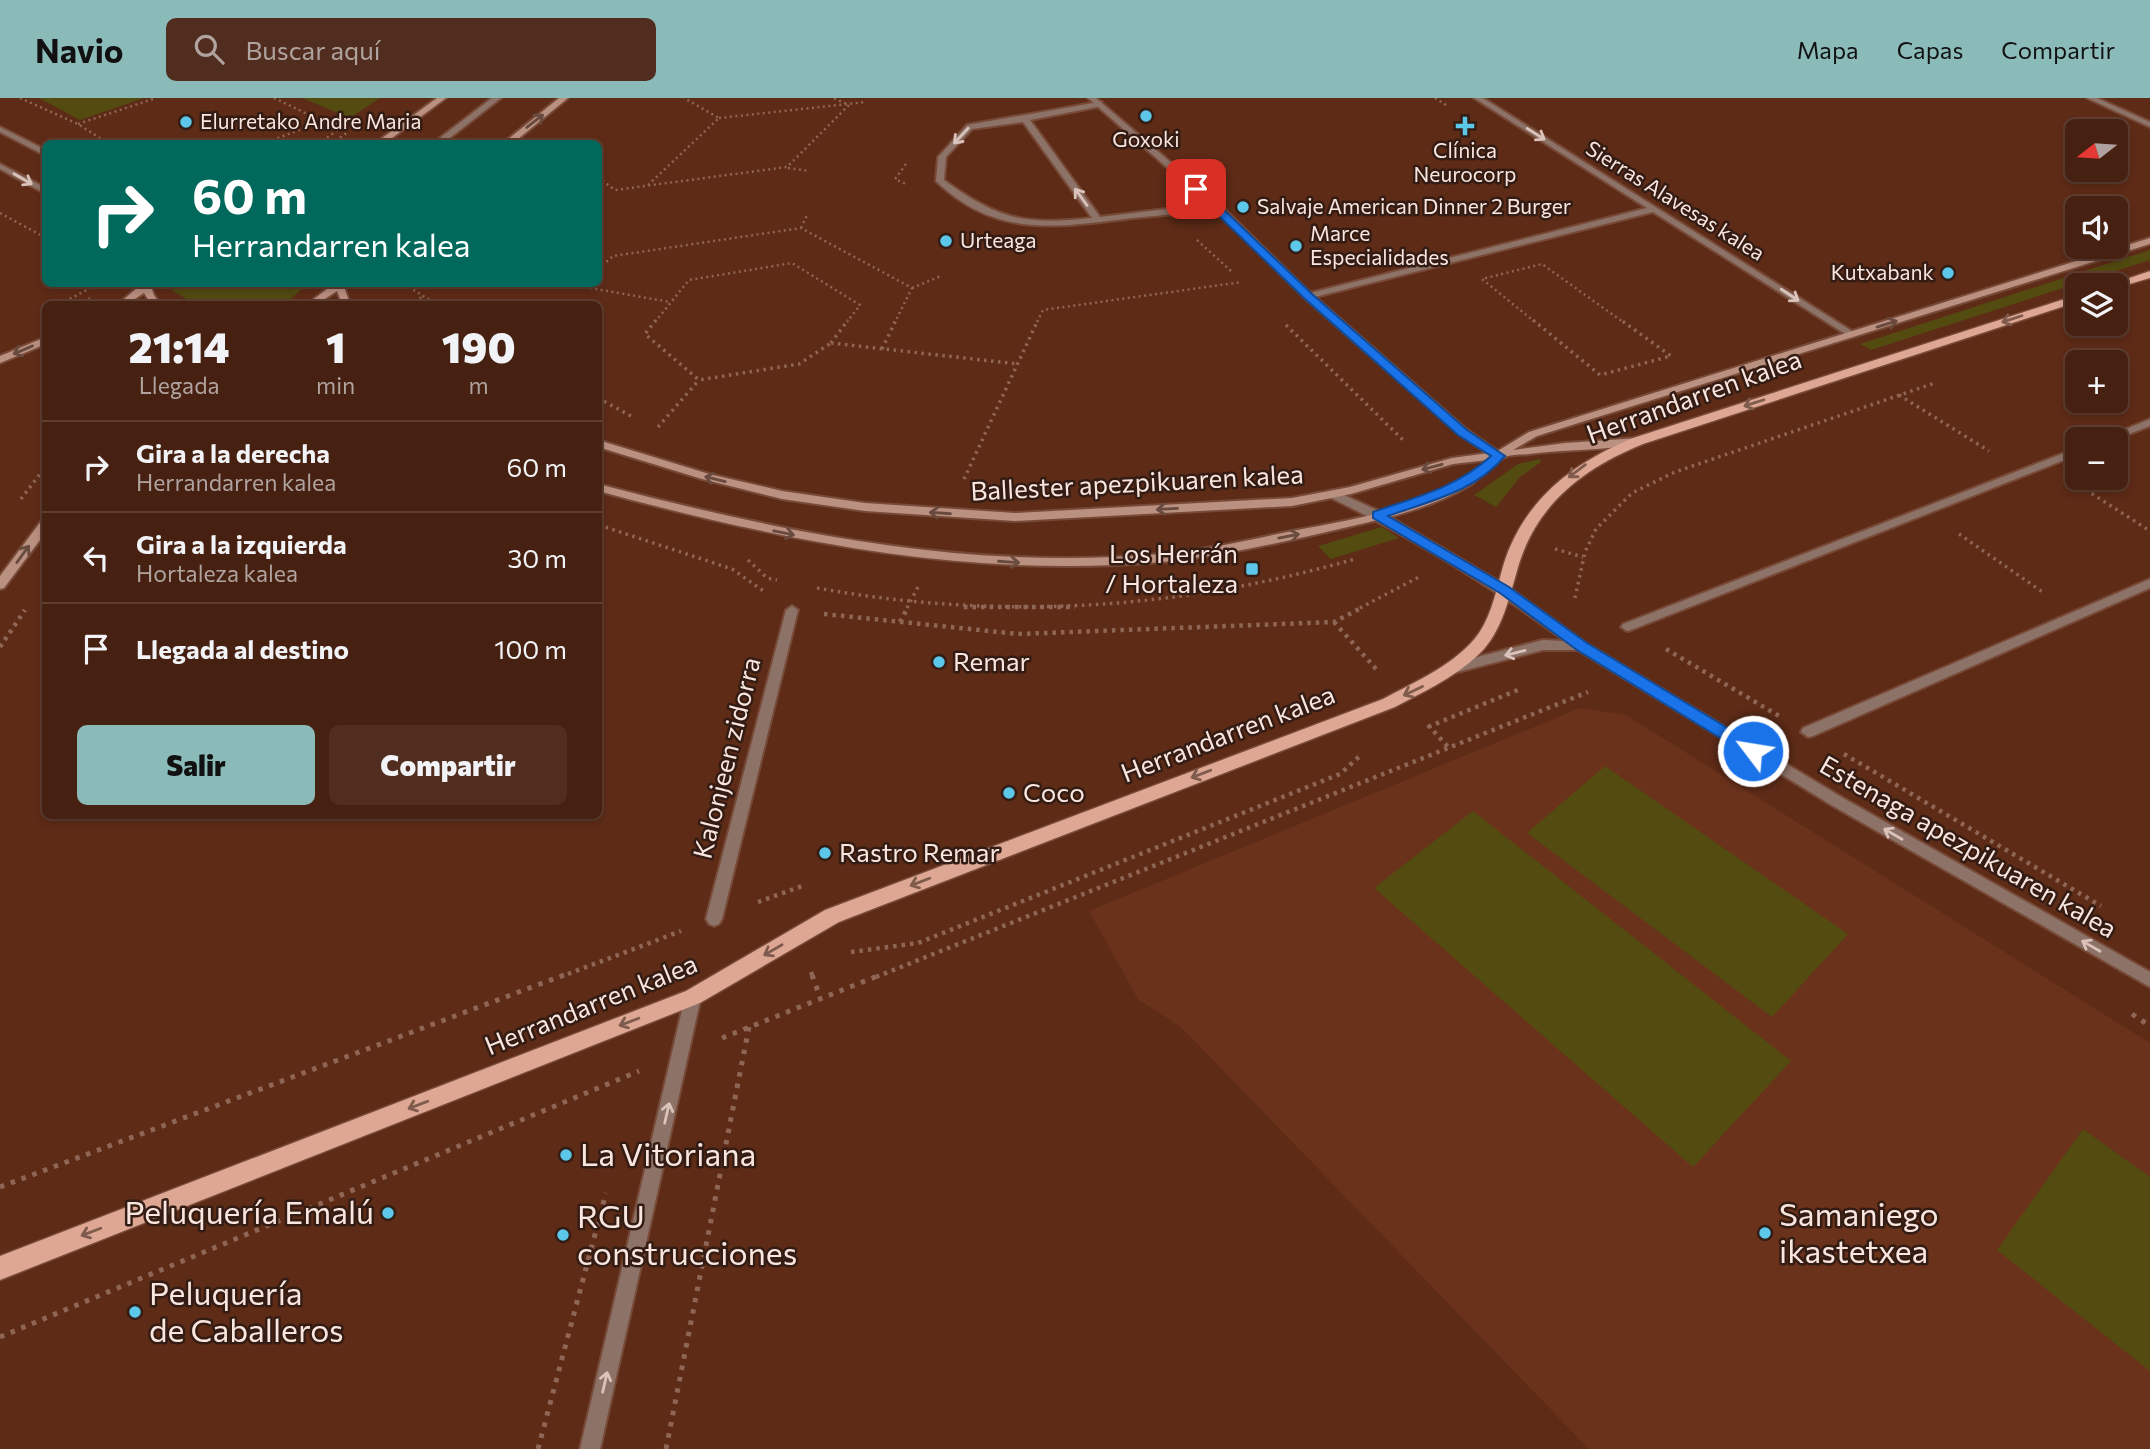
<!DOCTYPE html>
<html lang="es">
<meta charset="utf-8">
<style>
:root{--surface:#462011;--page:#502d1f;--text:#f1f3f6;--muted:#b0a39f;--line:#5e3e31;--accent:#8bbbb9}
body{margin:0;font-family:Commissioner,sans-serif;background:var(--page);color:var(--text);height:100vh;display:flex;flex-direction:column;font-size:26px;white-space:nowrap}
*{box-sizing:border-box;margin:0}
p{font-size:23px;color:var(--muted)}
.icon{flex:none;width:38px;height:38px;fill:none;stroke:currentColor;stroke-width:2;stroke-linecap:round;stroke-linejoin:round}
.map{position:relative;flex:1;overflow:hidden}
.panel{position:absolute;left:42px;top:203px;width:560px;height:518px;display:flex;flex-direction:column;background:var(--surface);border-radius:10px;box-shadow:0 4px 10px #0003,0 0 0 2px var(--line)}
.panel>*{flex:none}
.guide{position:absolute;left:42px;top:42px;width:560px;height:147px;border-radius:10px;box-shadow:0 4px 10px #0003,0 0 0 2px var(--line);background:#00695c;color:#fff;overflow:hidden}
.needle{width:46px;rotate:253deg}
.fabs{position:absolute;left:2065px;top:21px;display:grid;gap:14px}
.fabs a{display:grid;place-items:center;width:63px;height:63px;border-radius:10px;background:var(--surface);box-shadow:0 4px 10px #0003,0 0 0 2px var(--line);font-size:35px}
.pin{position:absolute;display:grid;place-items:center;width:60px;height:60px;color:#fff;margin:-30px;border-radius:14px;box-shadow:0 4px 10px #0006}
.me{position:absolute;width:77px;margin:-38px;rotate:301deg;stroke-linejoin:round;filter:drop-shadow(0 0 5px #0008)}
.turn{display:flex;align-items:center;gap:24px;height:147px;padding:0 35px;font-size:32px}
.turn .icon{width:91px;height:91px;stroke-width:2.5}
.turn b{display:block;font-size:49px;line-height:60px}
.eta{display:flex;justify-content:space-evenly;align-items:center;height:119px;text-align:center}
.eta b{font-size:42px;font-weight:800;line-height:49px}
.button{display:flex;gap:14px;margin-top:auto;padding:14px 35px}
.button a{flex:1;height:80px;border-radius:10px;background:var(--accent);color:#111;font-size:28px;font-weight:800;line-height:80px;text-align:center}
.button a+a{background:var(--page);color:var(--text)}
ul{padding:0;list-style:none}
li{display:flex;align-items:center;gap:21px;height:91px;padding:0 35px;border-top:2px solid var(--line)}
li div{flex:1}
li b{display:block;font-size:26px}
li em{font-style:normal}
header{display:flex;align-items:center;gap:42px;box-sizing:border-box;height:98px;padding:0 35px;background:var(--accent);color:#111}
header strong{font-size:33px}
nav{display:flex;gap:38px;margin-inline-start:auto;font-size:24px}
.search{width:490px;height:63px;background:var(--page);display:flex;align-items:center;gap:18px;box-sizing:border-box;padding:0 24px;border-radius:10px;color:var(--muted);font-size:26px}
.map>svg:first-child{display:block}
</style>
<header>
<strong>Navio</strong>
<div class="search"><svg class="icon" aria-label="search" viewBox="0 0 24 24"><circle cx="10" cy="10" r="6"/><path d="M15 15l6 6"/></svg>Buscar aquí</div>
<nav><a>Mapa</a><a>Capas</a><a>Compartir</a></nav>
</header>
<div class="map">
<svg width="2150" height="1351" viewBox="0 0 2150 1351">
<rect width="100%" height="100%" fill="#5e2b17"/>
<!-- built -->
<path fill="#6b321b" d="M1580,610l46,7 524,328v406h-561l-407,-421 -44,-29 -49,-88z"/>
<!-- green -->
<path fill="#534b10" d="M39,0h105l-64,22z
M302,0h78l-30,20z
M2150,152v10l-279,90 -11,-6z
M169,186h138l-16,15 -12,5h-84l-22,-13z
M1540,361l1,3 -21,15 -24,30 -22,-12 44,-31z
M1382,429l17,11 -68,21 -13,-13z
M1605,668l243,168 -76,83 -245,-184z
M1473,713l318,250 -98,106 -319,-279z
M2083,1031l67,48v194l-153,-121z"/>
<g fill="none" stroke-linecap="round" stroke-linejoin="round">
<defs>
<path id="lane" d="M1099,4h3v4l-72,14 70,97 116,-14 3,1v4c-28,5 -57,7 -86,10 -75,9 -137,21 -197,-37l2,-24 29,-32zM1023,24l69,96c-67,7 -93,2 -148,-38l2,-23 26,-28z"/>
<path id="street" d="M492,0h9l-59,46h-10z
M1088,0h8l123,106 91,89 337,-85 -173,-110h9l375,237 -8,2 -197,-125 -338,85 152,133 37,26 -5,3 -4,-1 -36,-24 -154,-136 -92,-90z
M2087,0h10l53,24v5z
M0,29l46,23v6l-46,-24z
M0,66l46,24v6l-46,-25z
M2150,321v7l-34,13h-14z
M2077,350v7l-446,175 -4,1 -6,-4 2,-3z
M1333,392l48,22 127,75 79,57 256,154 307,174v15l-317,-181 -255,-156h-35l-93,24 -5,-2 -1,-3 6,-5 93,-24 22,1c-74,-55 -153,-104 -236,-144l-2,-3z
M2150,481v9l-337,148 -5,1 -7,-5 2,-4z
M792,508l6,4 -76,309 -3,5 -5,2 -5,-2 -3,-5 80,-309z
M693,892l6,2 2,5 -101,452h-20l105,-452 2,-5z"/>
<path id="secondary" d="M437,0h9l-62,46h-10z
M559,0h9l-56,46h-10z
M2150,140v6l-613,192 -24,14 52,-7 73,-5 5,3 -1,2c-37,8 -76,6 -113,11 -7,1 -20,0 -26,4 -12,5 -22,20 -33,27 -36,22 -82,33 -122,42 -61,14 -124,29 -186,35 -192,17 -379,-21 -564,-71v-7c188,49 369,87 564,70 45,-4 90,-15 135,-24 65,-12 140,-24 191,-70l-35,4 -102,30 -59,12 -277,15 -150,-10 -83,-12 -80,-20 -104,-32v-7l111,34 73,17 83,12 150,10 277,-15 58,-11 102,-29 44,-6 33,-20z
M142,186h8l4,11 6,9h-9l-7,-11 -17,11h-9z
M334,186h9l7,20h-8l-5,-13 -20,13h-10z
M46,239v7l-46,19v-7z
M46,421v13l-42,56 -4,1v-13l42,-56z"/>
<path id="primary" d="M2150,173v7l-34,10v-3h-7z
M2077,197v7l-434,142c-61,25 -108,61 -126,127 -8,27 -14,56 -33,78 -24,26 -59,42 -89,58l-556,215 -139,81 -700,277v-24l686,-265 139,-81 558,-211c33,-18 74,-35 96,-66 14,-21 18,-47 25,-70 21,-64 69,-100 129,-125z"/>
</defs>
<!-- lane casing -->
<use href="#lane" stroke="#774937" stroke-width="4"/>
<!-- street casing -->
<use href="#street" stroke="#774937" stroke-width="4"/>
<!-- secondary casing -->
<use href="#secondary" stroke="#774937" stroke-width="4"/>
<!-- primary casing -->
<use href="#primary" stroke="#774937" stroke-width="3"/>
<!-- path-far3 -->
<path stroke="#8f6656" stroke-width="2.5" stroke-dasharray="2 3.5" stroke-linecap="butt" d="M20,0l58,26 31,20
M274,0l48,23
M1435,0l11,7
M719,20l147,-16
M78,26l78,-26
M262,46l61,-23 21,5
M318,46l37,-26
M331,46l17,-12
M906,66l-11,15 13,6
M788,70l22,3
M598,79l17,13 172,-23 62,-62 -16,-7
M648,87l71,-67 -35,-20
M0,115l46,25
M801,130l7,-15
M1197,142l35,32
M598,171l15,-13 188,-28 111,60 -17,34
M404,186l32,20
M535,186l44,2 91,16
M912,190l29,-12
M60,206l38,-20
M79,206l11,-6
M410,206l14,-8
M655,224l34,-42 103,-17 68,42 -13,17
M1037,224l6,-12 199,-28
M1535,224l-53,-43 60,-15 81,58
M2116,224l10,-4"/>
<!-- path-far2 -->
<path stroke="#8f6656" stroke-width="3.5" stroke-dasharray="2.5 4.5" stroke-linecap="butt" d="M656,222l-11,14 54,46 100,-16 32,-21
M1533,222l67,55 71,-19 -50,-36
M2116,224l5,-2
M1286,227l118,116
M2089,233l21,-7
M831,245l187,21
M831,245l17,-23
M882,251l14,-29
M1899,297l90,56
M598,300l33,18
M658,329l41,-47
M964,381l74,-159
M2080,388l70,45
M21,401l25,-33
M599,427l133,44 33,23
M1959,436l85,59
M1555,451l28,8
M748,462l19,18 10,2
M817,490c184,33 359,22 538,-29
M1575,500l10,-46 11,-23 36,-36 43,-21 260,-89
M907,510l11,-21
M1360,510l59,-31"/>
<!-- path-far1 -->
<path stroke="#8f6656" stroke-width="4.5" stroke-dasharray="3.5 5" stroke-linecap="butt" d="M964,509h111
M824,516l194,20 316,-12 29,-15
M900,524l8,-15
M1334,524l43,48
M0,549l25,-37
M1666,551l113,67
M1428,627l21,23
M1428,629l92,-38
M1844,656l257,152
M758,804l47,-17
M851,854l67,-9 422,-169 22,-20
M811,874l2,5
M560,879l121,-46
M876,879l712,-285"/>
<!-- path -->
<path stroke="#8f6656" stroke-width="5" stroke-dasharray="4.5 7" stroke-linecap="butt" d="M812,877l8,22
M2132,916l18,12
M722,940l158,-63
M0,1089l564,-212
M0,1239l639,-266
M538,1351l68,-256
M666,1351l83,-422"/>
<!-- lane -->
<use href="#lane" fill="#8d7268" fill-rule="evenodd"/>
<!-- street -->
<use href="#street" fill="#8d7268" fill-rule="evenodd"/>
<!-- secondary -->
<use href="#secondary" fill="#ba9081" fill-rule="evenodd"/>
<!-- primary -->
<use href="#primary" fill="#dda793" fill-rule="evenodd"/>
</g>
<!-- one-way arrows -->
<defs><path id="oneway-shaft" d="M-6 0H5M1.5-3L5.5 0L1.5 3" fill="none" stroke-width="1.6" stroke-linecap="round" stroke-linejoin="round" transform="scale(1.75)"/></defs>
<g stroke="#694a3f">
<use href="#oneway-shaft" transform="translate(535 23) rotate(-38)"/>
<use href="#oneway-shaft" transform="translate(1887 226) rotate(-17)"/>
<use href="#oneway-shaft" transform="translate(23 252) rotate(157)"/>
<use href="#oneway-shaft" transform="translate(1432 369) rotate(165)"/>
<use href="#oneway-shaft" transform="translate(715 381) rotate(-166)"/>
<use href="#oneway-shaft" transform="translate(1167 411) rotate(177)"/>
<use href="#oneway-shaft" transform="translate(940 415) rotate(-176)"/>
<use href="#oneway-shaft" transform="translate(784 435) rotate(11)"/>
<use href="#oneway-shaft" transform="translate(1289 438) rotate(-11)"/>
<use href="#oneway-shaft" transform="translate(23 456) rotate(-54)"/>
<use href="#oneway-shaft" transform="translate(1009 464) rotate(4)"/>
</g>
<g stroke="#dac3bb">
<use href="#oneway-shaft" transform="translate(1536 36) rotate(32)"/>
<use href="#oneway-shaft" transform="translate(961 38) rotate(133)"/>
<use href="#oneway-shaft" transform="translate(23 81) rotate(30)"/>
<use href="#oneway-shaft" transform="translate(1081 99) rotate(-126)"/>
<use href="#oneway-shaft" transform="translate(1790 197) rotate(33)"/>
<use href="#oneway-shaft" transform="translate(1515 555) rotate(166)"/>
<use href="#oneway-shaft" transform="translate(1893 736) rotate(-150)"/>
<use href="#oneway-shaft" transform="translate(2091 848) rotate(-150)"/>
<use href="#oneway-shaft" transform="translate(667 1015) rotate(-77)"/>
<use href="#oneway-shaft" transform="translate(605 1284) rotate(-77)"/>
</g>
<g stroke="#7f5b4d">
<use href="#oneway-shaft" transform="translate(2012 221) rotate(162)"/>
<use href="#oneway-shaft" transform="translate(1754 305) rotate(162)"/>
<use href="#oneway-shaft" transform="translate(1577 373) rotate(143)"/>
<use href="#oneway-shaft" transform="translate(1413 593) rotate(155)"/>
<use href="#oneway-shaft" transform="translate(1201 676) rotate(159)"/>
<use href="#oneway-shaft" transform="translate(920 784) rotate(159)"/>
<use href="#oneway-shaft" transform="translate(773 852) rotate(150)"/>
<use href="#oneway-shaft" transform="translate(629 924) rotate(159)"/>
<use href="#oneway-shaft" transform="translate(418 1007) rotate(159)"/>
<use href="#oneway-shaft" transform="translate(91 1134) rotate(159)"/>
</g>
<!-- route -->
<path fill="#1a73e8" stroke="#114b97" stroke-width="2" d="M1193,89h7l112,107 155,136 38,26c-29,35 -75,45 -117,60l121,71 78,56 172,104 2,4 -2,4h-11l-171,-105 -77,-57 -127,-75v-6c43,-15 83,-24 118,-56l-33,-21 -154,-137 -111,-107z"/>
<!-- markers -->
<g fill="#5cc7e8" stroke="#331c13" stroke-width="2.5">
<circle cx="1146" cy="18" r="7"/>
<circle cx="186" cy="24" r="7"/>
<path d="M1461.5 17.5h7v7h7v7h-7v7h-7v-7h-7v-7h7z"/>
<circle cx="1243" cy="109" r="7"/>
<circle cx="946" cy="143" r="7"/>
<circle cx="1296" cy="148" r="7"/>
<circle cx="1948" cy="175" r="7"/>
<rect x="1245" y="464" width="14" height="14" rx="3.5"/>
<circle cx="939" cy="564" r="7"/>
<circle cx="1009" cy="695" r="7"/>
<circle cx="825" cy="755" r="7"/>
<circle cx="566" cy="1057" r="7"/>
<circle cx="388" cy="1115" r="7"/>
<circle cx="1765" cy="1135" r="7"/>
<circle cx="563" cy="1137" r="7"/>
<circle cx="135" cy="1214" r="7"/>
</g>
<g text-anchor="middle" stroke-width="5" stroke-linejoin="round" paint-order="stroke">
<!-- far-poi labels -->
<g font-size="21" fill="#fbe6df" stroke="#331c13" text-anchor="start">
<text x="200" y="31">Elurretako Andre Maria</text>
<text x="1146" y="49" text-anchor="middle">Goxoki</text>
<text x="1465" y="60" text-anchor="middle">Clínica<tspan x="1465" dy="24">Neurocorp</tspan></text>
<text x="1257" y="116">Salvaje American Dinner 2 Burger</text>
<text x="1310" y="143">Marce<tspan x="1310" dy="24">Especialidades</tspan></text>
<text x="960" y="150">Urteaga</text>
<text x="1934" y="182" text-anchor="end">Kutxabank</text>
</g>
<!-- far-street labels -->
<g font-size="21" fill="#fbe6df" stroke="#331c13">
<text transform="translate(1675 103) rotate(32)" y="7">Sierras Alavesas kalea</text>
</g>
<!-- street labels -->
<g font-size="26" fill="#fbe6df" stroke="#331c13">
<text transform="translate(1694 299) rotate(-20)" y="9">Herrandarren kalea</text>
<text transform="translate(1137 385) rotate(-3)" y="9">Ballester apezpikuaren kalea</text>
<text transform="translate(1228 636) rotate(-21)" y="9">Herrandarren kalea</text>
<text transform="translate(727 660) rotate(-76)" y="9">Kalonjeen zidorra</text>
<text transform="translate(1968 749) rotate(30)" y="9">Estenaga apezpikuaren kalea</text>
<text transform="translate(591 907) rotate(-22)" y="9">Herrandarren kalea</text>
</g>
<!-- poi labels -->
<g font-size="26" fill="#fbe6df" stroke="#331c13" text-anchor="start">
<text x="1238" y="465" text-anchor="end">Los Herrán<tspan x="1238" dy="30">/ Hortaleza</tspan></text>
<text x="953" y="573">Remar</text>
<text x="1023" y="704">Coco</text>
<text x="839" y="764">Rastro Remar</text>
</g>
<!-- near-poi labels -->
<g font-size="32" fill="#fbe6df" stroke="#331c13" text-anchor="start">
<text x="580" y="1068">La Vitoriana</text>
<text x="374" y="1126" text-anchor="end">Peluquería Emalú</text>
<text x="1779" y="1128">Samaniego<tspan x="1779" dy="37">ikastetxea</tspan></text>
<text x="577" y="1130">RGU<tspan x="577" dy="37">construcciones</tspan></text>
<text x="149" y="1207">Peluquería<tspan x="149" dy="37">de Caballeros</tspan></text>
</g>
</g>
</svg>
<div class="fabs">
<a><svg class="needle" viewBox="-14 -14 28 28"><path d="M0-13l5 13h-10z" fill="#e53935"/><path d="M0 13l5-13h-10z" fill="#b0a39f"/></svg></a>
<a><svg class="icon" aria-label="sound" viewBox="0 0 24 24"><path d="M4 9h4l5-4v14l-5-4H4zM17 9q2 3 0 6"/></svg></a>
<a><svg class="icon" aria-label="layers" viewBox="0 0 24 24"><path d="M12 4l9 5-9 5-9-5zM3 14l9 5 9-5"/></svg></a>
<a>+</a>
<a>−</a>
</div>
<div class="pin" style="left:1196px;top:91px;background:#d93025"><svg class="icon" aria-label="arrive" viewBox="0 0 24 24"><path d="M6 21V4h12l-3 4 3 4H6"/></svg></div>
<svg class="me" style="left:1753px;top:653px" viewBox="-20 -20 40 40"><circle r="17" fill="#1a73e8" stroke="#fff" stroke-width="3"/><path d="M0-11L8 9 0 5-8 9z" fill="#fff"/></svg>
<div class="guide">
<div class="turn"><svg class="icon" aria-label="right" viewBox="0 0 24 24"><path d="M7 20v-9h11M14 6l5 5-5 5"/></svg><div><b>60 m</b>Herrandarren kalea</div></div>
</div>
<section class="panel">
<div class="eta">
<div><b>21:14</b><p>Llegada</p></div>
<div><b>1</b><p>min</p></div>
<div><b>190</b><p>m</p></div>
</div>
<ul>
<li><svg class="icon" aria-label="right" viewBox="0 0 24 24"><path d="M7 20v-9h11M14 6l5 5-5 5"/></svg><div><b>Gira a la derecha</b><p>Herrandarren kalea</p></div><em>60 m</em></li>
<li><svg class="icon" aria-label="left" viewBox="0 0 24 24"><path d="M17 20v-9H6M10 6l-5 5 5 5"/></svg><div><b>Gira a la izquierda</b><p>Hortaleza kalea</p></div><em>30 m</em></li>
<li><svg class="icon" aria-label="arrive" viewBox="0 0 24 24"><path d="M6 21V4h12l-3 4 3 4H6"/></svg><div><b>Llegada al destino</b></div><em>100 m</em></li>
</ul>
<div class="button"><a>Salir</a><a>Compartir</a></div>
</section>
</div>
